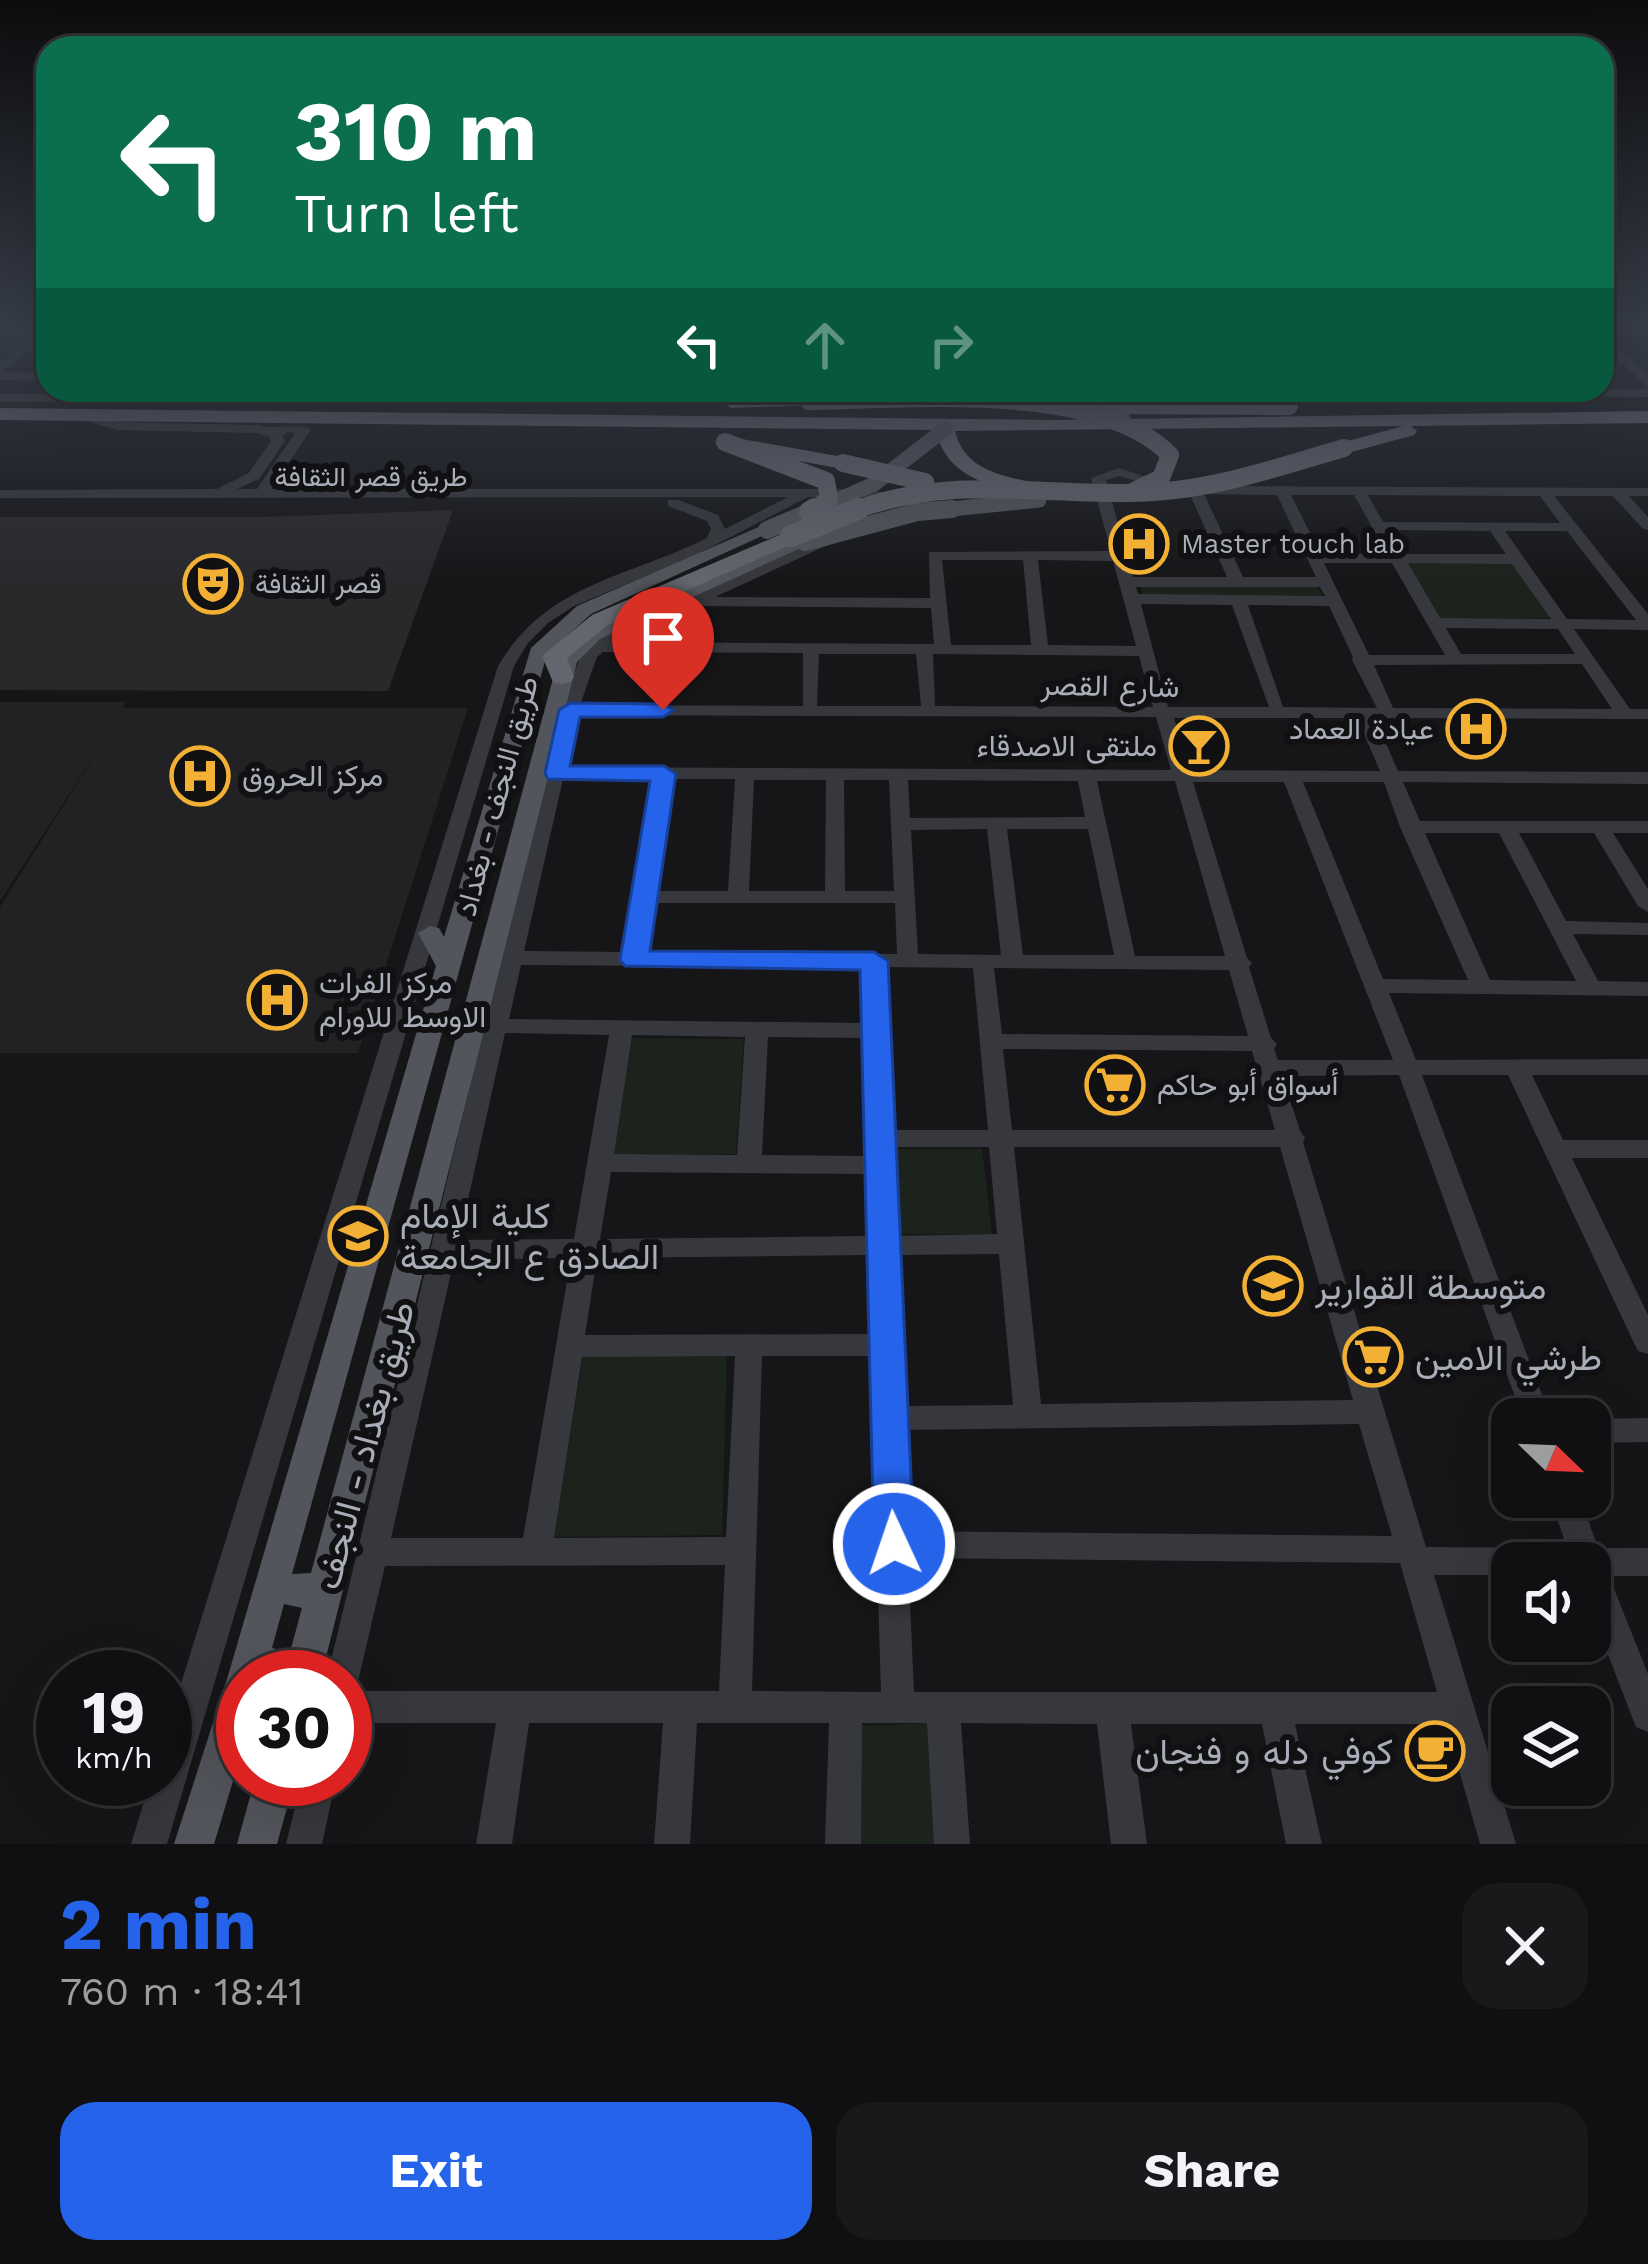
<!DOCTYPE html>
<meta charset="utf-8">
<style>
:root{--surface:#101012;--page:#19191b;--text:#f1f3f6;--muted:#9c9d9f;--line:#303032;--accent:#2563eb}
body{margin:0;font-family:"Work Sans",Vazirmatn,sans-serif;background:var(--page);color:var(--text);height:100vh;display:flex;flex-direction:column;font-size:45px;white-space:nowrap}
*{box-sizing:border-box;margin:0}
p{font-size:39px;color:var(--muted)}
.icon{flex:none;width:66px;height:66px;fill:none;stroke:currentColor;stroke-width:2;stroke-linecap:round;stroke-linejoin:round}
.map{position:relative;height:1844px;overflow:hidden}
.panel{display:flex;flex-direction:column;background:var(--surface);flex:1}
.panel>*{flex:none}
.hud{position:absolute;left:36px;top:36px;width:1578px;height:366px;border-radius:36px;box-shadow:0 12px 48px #0002,0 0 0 3px var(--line);background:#0b6e4f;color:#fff;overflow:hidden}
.needle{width:78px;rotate:113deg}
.buttons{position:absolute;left:1491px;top:1398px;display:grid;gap:24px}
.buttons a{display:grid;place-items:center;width:120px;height:120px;border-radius:24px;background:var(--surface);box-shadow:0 12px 48px #0002,0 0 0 3px var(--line);font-size:60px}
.speed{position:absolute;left:36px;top:1650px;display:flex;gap:24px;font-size:60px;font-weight:700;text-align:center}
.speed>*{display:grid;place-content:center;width:156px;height:156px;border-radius:50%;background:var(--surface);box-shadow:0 12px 48px #0002,0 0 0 3px var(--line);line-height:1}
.speed small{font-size:30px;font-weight:400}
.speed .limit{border:18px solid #d22;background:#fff;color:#111}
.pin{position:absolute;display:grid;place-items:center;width:102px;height:102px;color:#fff;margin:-123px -51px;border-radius:50% 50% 50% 0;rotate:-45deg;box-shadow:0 0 12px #0007}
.pin .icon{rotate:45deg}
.me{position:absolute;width:132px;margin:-66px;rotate:357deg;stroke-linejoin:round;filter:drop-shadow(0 0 9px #0008)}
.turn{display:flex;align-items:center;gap:42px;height:252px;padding:0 60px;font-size:54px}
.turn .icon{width:156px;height:156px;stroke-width:2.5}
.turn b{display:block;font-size:84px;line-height:102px}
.lanes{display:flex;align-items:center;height:114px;padding:0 60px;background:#0003;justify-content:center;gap:60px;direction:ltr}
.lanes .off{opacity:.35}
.round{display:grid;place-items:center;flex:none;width:126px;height:126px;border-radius:36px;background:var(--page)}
.overview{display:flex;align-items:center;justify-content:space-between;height:204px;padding:0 60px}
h1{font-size:72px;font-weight:700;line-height:90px;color:var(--accent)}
.button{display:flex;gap:24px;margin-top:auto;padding:24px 60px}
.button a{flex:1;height:138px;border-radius:36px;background:var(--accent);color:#fff;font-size:48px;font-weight:700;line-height:138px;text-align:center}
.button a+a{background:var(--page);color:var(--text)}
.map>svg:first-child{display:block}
</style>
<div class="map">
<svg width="1648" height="1844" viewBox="0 0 1648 1844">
<rect width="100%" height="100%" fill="#161618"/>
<!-- built -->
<path fill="#222225" d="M0,702h126l-3,6h345l-110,345h-358v-146l103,-165 -103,159z"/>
<!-- green -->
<path fill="#1c231d" d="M1406,561l106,1 38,56h-113z
M1141,585h176l6,11h-180z
M628,1038l116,1 -8,115h-125z
M887,1149h95l10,85h-100z
M727,1353l-5,182 -168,2 29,-181z
M932,1723l4,121h-78l1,-118z"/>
<!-- building -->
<path fill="#29292c" d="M453,510l-65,181 -388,-1v-173h263z"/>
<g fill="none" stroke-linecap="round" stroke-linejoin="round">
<!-- minor -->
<path fill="#37383d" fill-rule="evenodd" d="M48,325v9l-46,38 46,1v8l-48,-1v-17l31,-26h-31v-8l39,1z
M1602,333l46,43v11l-46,-43z
M1602,389h46v8l-569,-3 -6,-4z
M803,391l5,1v6l-808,4v-8z
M76,410l43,12 138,3c18,5 32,-1 51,3l2,3 -39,58h598l42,10 -7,4 -35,-6h-61l-116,60 -118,49 -26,17 -20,20 -14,23 -347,1178h-36l20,-65h14v-44l333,-1069c49,-83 129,-88 209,-128l4,-9 -4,-8 -39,-15v-6h10l40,15 7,14 63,-32 -788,1v-8l217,-1 32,-16 22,-32 -2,-4 -13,-4 -138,-3 -47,-13 -2,-3zM289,432l6,1 -38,56h-20l22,-10 26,-38 -3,-5z
M1119,468l52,17 -7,4 -45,-13 -13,4 27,97h94l-39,-87 7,-4 453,2v8h-19l19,21v13l-5,-1 -30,-33h-59l94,118v16l-74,-1 56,80h18v10l-273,-1 23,53 250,1v12l-245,-2 17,39h228v12h-35l35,56v23l-10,-6 -44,-73h-75l47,88 82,2v12l-75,-1 25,47 50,1v14l-259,-3 27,67 232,-1v16h-116l31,65h85v18h-76l76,157v39l-10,-3 -4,-8 -126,-268h-86l129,344h-28l-124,-344 -116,1 17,55 5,7 -2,4 123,405 141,1 -17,-51h30l18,51h50v28h-39l39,98v58l-12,-5 -46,-119v-45h-78v12h-78l82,269h-36l-34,-120h-151l27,120h-36l-24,-120h-131l16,120h-36l-14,-120 -136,-1 9,121h-36l-7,-121h-65l-1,121h-36l4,-121h-132l-7,121h-36l9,-121h-134l-17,121h-36l20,-121h-151v-46h-18l236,-976 18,-46 16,-16 228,-103 8,5 -3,3 -115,53 215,1 -1,-46 182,-1 -20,-73zM1204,494l73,1 39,82h-73zM1291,495h63l33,59 -67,-1zM1368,495l172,1 20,27 -177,-1zM1389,530l101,1 16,23h-104zM1505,531h62l69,89 -69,-1zM942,560h81l8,85h-80zM1038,560l75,1 23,85 -88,-1zM1324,563h68l53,92h-76zM1408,563l104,1 39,55 -111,-1zM1136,587h184l5,9 -187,-2zM1141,604l91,1 37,102h-101zM1248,605l81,1 24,51 -1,3 25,48 -94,-1zM696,606l235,2 3,36 -316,-2zM1446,628l112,1 17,25h-114zM603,652l200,1v53l-223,-1 17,-48zM819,654h97l5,52h-104zM933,654l206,2 14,51 -218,-1zM1582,664l30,45 -219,-1 -19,-43zM578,715l578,2 15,53 -605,-3zM1174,718h183l23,53 -190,-1zM563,779h91l-29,173 -101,-1zM673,779h62l-7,112h-72zM754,780h72l-1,111h-76zM844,780h45l5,111h-49zM908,780l170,1 7,36 -175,1zM1097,781h78l50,175h-90zM1193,782h91l109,278h-115l-4,-11 3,-5 -6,-6 -22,-71 3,-4 -5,-5zM1303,782h81l16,45 68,153 -85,-1zM987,829l14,126 -83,-1 -7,-124zM1007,829h81l26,126h-91zM1425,833h74l77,148 -86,-1zM654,903h241l2,51 -250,-2zM521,965l341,2 1,56 -354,-4zM884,967l89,1 15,162h-100zM994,968l235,2 19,66 -246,-2zM505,1033l104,2 -35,204 -115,1zM632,1035l113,2 -8,118 -123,-1zM768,1037l95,1 1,118 -102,-1zM1003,1049l249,2 23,79h-263zM889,1147h100l8,87 -104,2zM1014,1147h266l73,253 -312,4zM611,1172l254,2 2,62 -267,3zM999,1254l14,151 -112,1 -7,-151zM867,1255l3,79 -285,1 12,-77zM571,1258l-48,280h-132l63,-278zM735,1356l-9,181 -172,1 28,-181zM762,1356h109l10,336 -129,-1zM1359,1424l33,112 -486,-5 -4,-101zM908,1558l492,5 37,129h-523zM725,1565l-6,126h-373l9,-3 4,-11 26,-111z
M1648,1418v24l-58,1v-24z
M302,1779h34l-14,65h-36z"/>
<!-- major -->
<path fill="#53555c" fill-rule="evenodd" d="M1028,390h12l-2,9 15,1 -3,-10h14l4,12 -19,8 -25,-6z
M761,526l14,4 -184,84 -44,40 -255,920 19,-1 247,-913 28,-29 213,-93 15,4 -214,97 -23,23 -256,1015h-78v71l-29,96h-40l53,-165 209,-713 -18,-33 12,-7 9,2 5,9 87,-289 46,-42zM284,1604l18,4 -12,44 -18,-4z
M255,1779h40l-18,65h-40z"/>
<!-- highway -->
<path fill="#63666e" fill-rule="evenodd" d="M809,395l9,6 -3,4 -84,3 -9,-6 9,-6z
M0,408l1055,12 593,-9v12l-237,3 6,5 -3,4 -70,19 -7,-2v-8l66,-18 -448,5c10,42 52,45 88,54l3,4 -10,6c-43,-8 -90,-16 -100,-65l-936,-10z
M725,436l118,21 10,6 -10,6 -125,-23 -3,-4z
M791,530l8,1v10l-191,84 -41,33 7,19 -3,5 -9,2 -9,-2 -11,-26 50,-41z"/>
<!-- major-bridge-far1 -->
<path stroke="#53555c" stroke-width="15" d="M1071,390l52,28
M810,512l64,-28 71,-55
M922,512l117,-12"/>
<!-- major-bridge -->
<path stroke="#53555c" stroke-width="18" d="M767,530l50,-21
M805,542l112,-30 35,-3"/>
<!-- highway-bridge-far1 -->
<path stroke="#63666e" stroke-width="18" d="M809,401c99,-1 289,-20 361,54l-9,23 -27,13
M1112,405l177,1
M725,442l101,39 3,18 -18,13
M843,463l82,19
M850,512c108,-41 194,-13 304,-20 65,-4 128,-26 190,-44"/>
<!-- highway-bridge -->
<path stroke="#63666e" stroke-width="22" d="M810,512l5,-3
M791,536l67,-27"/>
</g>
<!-- sky -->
<linearGradient id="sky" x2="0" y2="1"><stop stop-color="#0c0c0d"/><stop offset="0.56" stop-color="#363c48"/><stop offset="1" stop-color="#363c48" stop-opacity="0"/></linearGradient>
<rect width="1648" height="583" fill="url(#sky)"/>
<!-- route -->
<path fill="#2563eb" stroke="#184099" stroke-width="3" d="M570,703l93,1 11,6 -11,7h-83l-10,49h94l12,8 -26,177 224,1 14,9 26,583 -6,13 -14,5 -14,-5 -6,-13 -14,-574 -235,-4 -5,-6 30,-179 -102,-2 -3,-6 14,-63z"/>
<!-- icons -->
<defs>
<symbol id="hospital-ring" viewBox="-11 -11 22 22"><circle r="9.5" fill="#111113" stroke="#f2b134" stroke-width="1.5"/><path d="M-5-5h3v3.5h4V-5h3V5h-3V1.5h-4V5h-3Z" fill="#f2b134"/></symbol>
<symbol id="theatre-ring" viewBox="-11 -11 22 22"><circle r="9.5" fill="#111113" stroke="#f2b134" stroke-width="1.5"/><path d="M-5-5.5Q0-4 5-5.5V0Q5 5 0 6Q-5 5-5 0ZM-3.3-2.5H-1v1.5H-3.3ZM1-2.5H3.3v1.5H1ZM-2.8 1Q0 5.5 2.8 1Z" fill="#f2b134"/></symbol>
<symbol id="bar-ring" viewBox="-11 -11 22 22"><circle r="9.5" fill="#111113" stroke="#f2b134" stroke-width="1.5"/><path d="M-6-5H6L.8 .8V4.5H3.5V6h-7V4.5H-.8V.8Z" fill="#f2b134"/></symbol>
<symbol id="supermarket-ring" viewBox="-11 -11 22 22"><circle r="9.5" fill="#111113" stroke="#f2b134" stroke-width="1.5"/><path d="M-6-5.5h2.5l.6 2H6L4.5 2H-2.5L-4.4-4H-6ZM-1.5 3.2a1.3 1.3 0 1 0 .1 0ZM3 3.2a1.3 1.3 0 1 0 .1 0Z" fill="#f2b134"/></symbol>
<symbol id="university-ring" viewBox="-11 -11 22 22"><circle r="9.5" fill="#111113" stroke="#f2b134" stroke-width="1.5"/><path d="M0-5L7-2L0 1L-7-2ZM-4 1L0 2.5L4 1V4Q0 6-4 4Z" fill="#f2b134"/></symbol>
<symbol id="school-ring" viewBox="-11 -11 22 22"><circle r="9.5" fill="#111113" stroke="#f2b134" stroke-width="1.5"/><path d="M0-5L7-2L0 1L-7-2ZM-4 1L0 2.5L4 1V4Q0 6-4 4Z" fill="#f2b134"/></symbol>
<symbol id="cafe-ring" viewBox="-11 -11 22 22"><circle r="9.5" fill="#111113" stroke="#f2b134" stroke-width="1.5"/><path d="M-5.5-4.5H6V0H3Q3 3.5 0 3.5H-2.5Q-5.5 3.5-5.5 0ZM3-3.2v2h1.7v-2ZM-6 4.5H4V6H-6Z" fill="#f2b134"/></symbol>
</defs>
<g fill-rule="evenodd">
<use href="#hospital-ring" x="1106" y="511" width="66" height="66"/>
<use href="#theatre-ring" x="180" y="551" width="66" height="66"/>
<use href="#hospital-ring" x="1443" y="696" width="66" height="66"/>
<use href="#bar-ring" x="1166" y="713" width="66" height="66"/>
<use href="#hospital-ring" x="167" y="743" width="66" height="66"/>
<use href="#hospital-ring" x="244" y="967" width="66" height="66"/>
<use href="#supermarket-ring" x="1082" y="1052" width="66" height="66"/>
<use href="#university-ring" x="325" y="1203" width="66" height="66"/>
<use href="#school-ring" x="1240" y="1253" width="66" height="66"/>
<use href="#supermarket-ring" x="1340" y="1324" width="66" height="66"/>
<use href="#cafe-ring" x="1402" y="1718" width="66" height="66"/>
</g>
<g text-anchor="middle" stroke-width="12" stroke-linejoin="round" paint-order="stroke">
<!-- far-street labels -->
<g font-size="27" fill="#a8adb8" stroke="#111113">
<text x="371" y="486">طريق قصر الثقافة</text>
</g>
<!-- far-poi labels -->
<g font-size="27" fill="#a8adb8" stroke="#111113" text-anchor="start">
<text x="1181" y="553">Master touch lab</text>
<text x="255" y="593">قصر الثقافة</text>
</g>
<!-- street labels -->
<g font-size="30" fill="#a8adb8" stroke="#111113">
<text transform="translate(1110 686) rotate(1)" y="10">شارع القصر</text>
<text transform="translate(497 796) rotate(-75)" y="10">طريق النجف - بغداد</text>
</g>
<!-- poi labels -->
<g font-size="30" fill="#a8adb8" stroke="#111113" text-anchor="start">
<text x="1434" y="739" text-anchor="end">عيادة العماد</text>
<text x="1157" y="756" text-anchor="end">ملتقى الاصدقاء</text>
<text x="242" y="786">مركز الحروق</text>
<text x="319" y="993">مركز الفرات<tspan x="319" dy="34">الاوسط للاورام</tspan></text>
<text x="1157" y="1095">أسواق أبو حاكم</text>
</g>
<!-- near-poi labels -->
<g font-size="36" fill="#a8adb8" stroke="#111113" text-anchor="start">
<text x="400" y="1228">كلية الإمام<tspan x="400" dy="41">الصادق ع الجامعة</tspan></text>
<text x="1315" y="1299">متوسطة القوارير</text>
<text x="1415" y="1370">طرشي الامين</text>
<text x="1393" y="1764" text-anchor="end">كوفي دله و فنجان</text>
</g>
<!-- near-street labels -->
<g font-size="36" fill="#a8adb8" stroke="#111113">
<text transform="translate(364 1445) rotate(-75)" y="13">طريق بغداد - النجف</text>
</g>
</g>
</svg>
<div class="buttons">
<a><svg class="needle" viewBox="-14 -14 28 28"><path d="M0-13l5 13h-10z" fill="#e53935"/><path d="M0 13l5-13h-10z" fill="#9c9d9f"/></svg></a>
<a><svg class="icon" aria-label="sound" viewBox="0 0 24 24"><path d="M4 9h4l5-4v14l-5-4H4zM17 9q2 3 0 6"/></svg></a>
<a><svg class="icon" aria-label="layers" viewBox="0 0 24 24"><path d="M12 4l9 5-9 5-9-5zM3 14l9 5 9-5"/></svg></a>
</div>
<div class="speed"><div>19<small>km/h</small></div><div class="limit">30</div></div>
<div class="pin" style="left:663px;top:710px;background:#d93025"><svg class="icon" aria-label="arrive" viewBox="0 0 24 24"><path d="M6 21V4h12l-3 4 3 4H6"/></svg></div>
<svg class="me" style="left:894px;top:1544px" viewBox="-20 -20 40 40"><circle r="17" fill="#2563eb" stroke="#fff" stroke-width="3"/><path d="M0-11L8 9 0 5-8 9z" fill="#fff"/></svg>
<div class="hud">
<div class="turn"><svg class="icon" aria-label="left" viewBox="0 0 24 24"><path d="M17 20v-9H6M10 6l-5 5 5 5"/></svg><div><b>310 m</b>Turn left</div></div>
<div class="lanes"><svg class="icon" aria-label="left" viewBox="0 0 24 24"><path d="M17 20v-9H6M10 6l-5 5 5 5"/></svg><svg class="icon off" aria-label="ahead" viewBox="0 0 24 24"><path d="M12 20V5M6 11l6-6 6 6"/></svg><svg class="icon off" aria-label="right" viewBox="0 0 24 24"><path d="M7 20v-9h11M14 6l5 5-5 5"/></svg></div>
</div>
</div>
<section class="panel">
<div class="overview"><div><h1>2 min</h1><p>760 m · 18:41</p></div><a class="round"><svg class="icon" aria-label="close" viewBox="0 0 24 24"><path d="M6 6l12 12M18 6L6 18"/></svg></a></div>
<div class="button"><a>Exit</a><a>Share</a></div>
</section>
